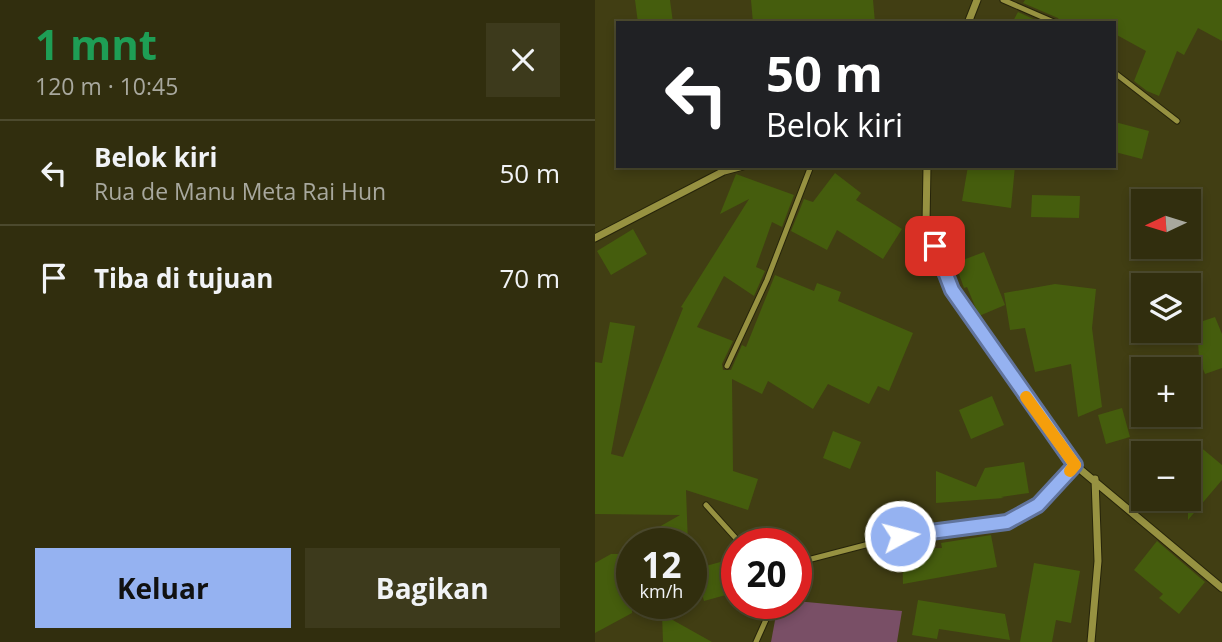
<!DOCTYPE html>
<html lang="id">
<meta charset="utf-8">
<style>
:root{--surface:#312e0e;--page:#3d3a1c;--text:#f1f3f6;--muted:#a8a89e;--line:#4c4a2e;--accent:#95b2f1}
body{margin:0;font-family:"Open Sans",sans-serif;background:var(--page);color:var(--text);height:100vh;display:flex;flex-direction:column;font-size:26px;white-space:nowrap}
*{box-sizing:border-box;margin:0}
p{font-size:23px;color:var(--muted)}
.icon{flex:none;width:38px;height:38px;fill:none;stroke:currentColor;stroke-width:2;stroke-linecap:round;stroke-linejoin:round}
.map{position:relative;flex:1;overflow:hidden}
.details{display:flex;flex-direction:column;background:var(--surface);width:595px}
.details>*{flex:none}
.banner{position:absolute;left:21px;top:21px;width:500px;height:147px;border-radius:0px;box-shadow:0 4px 10px #0003,0 0 0 2px var(--line);background:#202124;color:#fff;overflow:hidden}
.needle{width:46px;rotate:266deg}
.controls{position:absolute;left:536px;top:189px;display:grid;gap:14px}
.controls a{display:grid;place-items:center;width:70px;height:70px;border-radius:0px;background:var(--surface);box-shadow:0 4px 10px #0003,0 0 0 2px var(--line);font-size:35px}
.speed{position:absolute;left:21px;top:528px;display:flex;gap:14px;font-size:35px;font-weight:700;text-align:center}
.speed>*{display:grid;place-content:center;width:91px;height:91px;border-radius:50%;background:var(--surface);box-shadow:0 4px 10px #0003,0 0 0 2px var(--line);line-height:1}
.speed small{font-size:18px;font-weight:400}
.speed .limit{border:10px solid #d22;background:#fff;color:#111}
.pin{position:absolute;display:grid;place-items:center;width:60px;height:60px;color:#fff;margin:-30px;border-radius:14px;box-shadow:0 4px 10px #0006}
.me{position:absolute;width:77px;margin:-38px;rotate:83deg;stroke-linejoin:round;filter:drop-shadow(0 0 5px #0008)}
.turn{display:flex;align-items:center;gap:24px;height:147px;padding:0 35px;font-size:32px}
.turn .icon{width:91px;height:91px;stroke-width:2.5}
.turn b{display:block;font-size:49px;line-height:60px}
.round{display:grid;place-items:center;flex:none;width:74px;height:74px;border-radius:0px;background:var(--page)}
.summary{display:flex;align-items:center;justify-content:space-between;height:119px;padding:0 35px}
h1{font-size:42px;font-weight:700;line-height:52px;color:#1e9e55}
.primary-button{display:flex;gap:14px;margin-top:auto;padding:14px 35px}
.primary-button a{flex:1;height:80px;border-radius:0px;background:var(--accent);color:#111;font-size:28px;font-weight:700;line-height:80px;text-align:center}
.primary-button a+a{background:var(--page);color:var(--text)}
ul{padding:0;list-style:none}
li{display:flex;align-items:center;gap:21px;height:105px;padding:0 35px;border-top:2px solid var(--line)}
li div{flex:1}
li b{display:block;font-size:26px}
li em{font-style:normal}
main{display:flex;flex:1;min-height:0}
.map>svg:first-child{display:block}
</style>
<main>
<section class="details">
<div class="summary"><div><h1>1 mnt</h1><p>120 m · 10:45</p></div><a class="round"><svg class="icon" aria-label="close" viewBox="0 0 24 24"><path d="M6 6l12 12M18 6L6 18"/></svg></a></div>
<ul>
<li><svg class="icon" aria-label="left" viewBox="0 0 24 24"><path d="M17 20v-9H6M10 6l-5 5 5 5"/></svg><div><b>Belok kiri</b><p>Rua de Manu Meta Rai Hun</p></div><em>50 m</em></li>
<li><svg class="icon" aria-label="arrive" viewBox="0 0 24 24"><path d="M6 21V4h12l-3 4 3 4H6"/></svg><div><b>Tiba di tujuan</b></div><em>70 m</em></li>
</ul>
<div class="primary-button"><a>Keluar</a><a>Bagikan</a></div>
</section>
<div class="map">
<svg width="627" height="642" viewBox="0 0 627 642">
<rect width="100%" height="100%" fill="#413e13"/>
<!-- green -->
<path fill="#794f66" d="M201,601l106,10 -5,31h-126l7,-38h18z"/>
<!-- building -->
<path fill="#455d0d" d="M40,0h35l3,23h-35z
M156,0h122l2,23h-122z
M430,0h197v41l-24,-13 -14,27 -7,-4 -18,45 -12,-5 -13,-10 12,-30 -31,-17v-11h-54l-3,-5 -35,-15z
M423,12l24,11h-30z
M520,122l34,9 -7,28 -27,-7z
M373,166h47l-4,42 -49,-7z
M240,173l26,20 -5,7 46,29 -19,30 -46,-29 -10,20 -36,-19 13,-32 9,3z
M141,174l58,21 -12,32 -10,-5 -16,45 9,4 -11,25 -30,-20 -27,51 36,14 -11,23 1,6h8l11,-25 4,2 29,-72 39,16 3,-8 24,9 -3,9 75,32 -24,58 -11,-5 -9,18 -41,-20 -15,25 -45,-28 -6,13 -30,-15 1,92 25,8 -10,31 -62,-20 2,54h-28l-1,-17 21,-12 -85,-1v-152l7,1 8,-41 25,4 -24,128 12,3 60,-149 -2,-1 68,-108 -29,15z
M437,195l48,1 -1,22 -48,-1z
M38,229l14,25 -36,21 -14,-24z
M389,252l21,53 -26,11 -12,-29 -3,1 -9,-25z
M460,284l41,5 -4,39 10,79 -24,10 -7,-53 -36,8 -10,-44 -15,2 -6,-37z
M620,317l7,17v34l-17,6 -6,-15 -2,-36z
M397,396l12,29 -33,14 -12,-29z
M527,408l8,29 -24,7 -8,-29z
M238,431l28,11 -11,27 -27,-11z
M603,445l24,20v15l-34,40v-64z
M429,462l5,31 -28,4 3,1 -68,5v-32l40,16 9,-19z
M396,535l6,32 -94,17 -1,-35 40,-1 -1,-5z
M562,541l48,41 -26,32 -20,-16 4,-4 -29,-24z
M16,554h8l13,22v37l-37,20v-70z
M129,561l9,32 -29,8 -9,-32z
M439,563l46,8 -9,52 -15,-3 -4,22h-32z
M323,600l87,14 5,26 -71,-11 -2,10 -25,-4z
M67,614l50,28h-49z"/>
<g fill="none" stroke-linecap="round" stroke-linejoin="round">
<defs>
<path id="service" d="M408,0l53,23
M520,73l62,48
M132,366l40,-86 44,-114
M111,505l35,39
M201,563l104,-27 107,-14 32,-17 36,-40
M161,642l17,-38"/>
<path id="minor" d="M373,23l9,-23
M332,166l-1,58 26,67 38,56 85,118 147,123
M0,238l129,-67 19,-5
M496,642l7,-81 -3,-82"/>
</defs>
<!-- service casing -->
<use href="#service" stroke="#26240a" stroke-width="7"/>
<!-- minor casing -->
<use href="#minor" stroke="#26240a" stroke-width="9"/>
<!-- service -->
<use href="#service" stroke="#979241" stroke-width="5"/>
<!-- minor -->
<use href="#minor" stroke="#979241" stroke-width="7"/>
</g>
<g fill="none" stroke-linecap="round" stroke-linejoin="round">
<defs>
<path id="route" d="M305,536l107,-14 31,-17 37,-40 -123,-175 -17,-44"/>
</defs>
<!-- route casing -->
<use href="#route" stroke="#61749d" stroke-width="18"/>
<!-- route -->
<use href="#route" stroke="#95b2f1" stroke-width="12"/>
<!-- slow -->
<path stroke="#f59e0b" stroke-width="12" d="M431,397l49,68 -5,6"/>
</g>
</svg>
<div class="controls">
<a><svg class="needle" viewBox="-14 -14 28 28"><path d="M0-13l5 13h-10z" fill="#e53935"/><path d="M0 13l5-13h-10z" fill="#a8a89e"/></svg></a>
<a><svg class="icon" aria-label="layers" viewBox="0 0 24 24"><path d="M12 4l9 5-9 5-9-5zM3 14l9 5 9-5"/></svg></a>
<a>+</a>
<a>−</a>
</div>
<div class="speed"><div>12<small>km/h</small></div><div class="limit">20</div></div>
<div class="pin" style="left:340px;top:246px;background:#d93025"><svg class="icon" aria-label="arrive" viewBox="0 0 24 24"><path d="M6 21V4h12l-3 4 3 4H6"/></svg></div>
<svg class="me" style="left:305px;top:536px" viewBox="-20 -20 40 40"><circle r="17" fill="#95b2f1" stroke="#fff" stroke-width="3"/><path d="M0-11L8 9 0 5-8 9z" fill="#fff"/></svg>
<div class="banner">
<div class="turn"><svg class="icon" aria-label="left" viewBox="0 0 24 24"><path d="M17 20v-9H6M10 6l-5 5 5 5"/></svg><div><b>50 m</b>Belok kiri</div></div>
</div>
</div>
</main>
